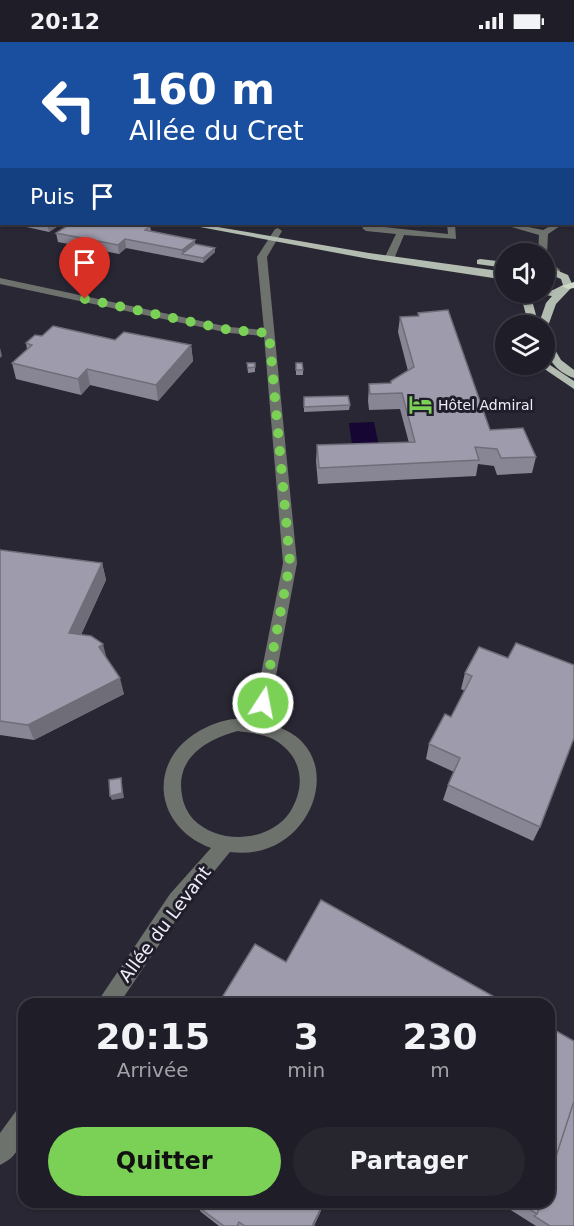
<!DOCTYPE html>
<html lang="fr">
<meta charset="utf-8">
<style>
:root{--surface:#1f1d27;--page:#27262f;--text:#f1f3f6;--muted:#a1a2a7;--line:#3c3b44;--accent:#7ad156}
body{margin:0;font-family:"DejaVu Sans",sans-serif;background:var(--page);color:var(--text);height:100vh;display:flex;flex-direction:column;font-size:22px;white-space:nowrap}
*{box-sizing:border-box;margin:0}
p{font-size:20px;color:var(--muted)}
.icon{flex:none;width:33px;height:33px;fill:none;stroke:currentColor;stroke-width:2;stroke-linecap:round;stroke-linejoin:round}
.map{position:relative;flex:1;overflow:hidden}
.drawer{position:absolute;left:18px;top:956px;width:537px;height:210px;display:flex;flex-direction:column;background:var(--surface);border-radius:18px;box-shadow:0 2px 4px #0004,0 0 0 2px var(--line)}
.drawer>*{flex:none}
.hud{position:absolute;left:0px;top:0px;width:574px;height:183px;box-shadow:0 2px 4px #0004,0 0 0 2px var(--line);background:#1a4fa0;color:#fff;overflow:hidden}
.controls{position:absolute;left:495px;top:201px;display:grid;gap:12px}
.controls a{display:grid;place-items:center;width:60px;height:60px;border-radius:50%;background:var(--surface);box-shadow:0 2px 4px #0004,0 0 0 2px var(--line);font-size:30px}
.pin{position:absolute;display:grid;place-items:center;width:51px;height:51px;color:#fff;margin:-62px -26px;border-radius:50% 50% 50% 0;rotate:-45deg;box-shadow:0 0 6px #0007}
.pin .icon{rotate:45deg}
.me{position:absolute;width:66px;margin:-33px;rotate:11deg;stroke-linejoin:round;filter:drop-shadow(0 0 4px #0008)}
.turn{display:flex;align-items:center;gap:21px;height:126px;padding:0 30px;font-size:27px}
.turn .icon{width:78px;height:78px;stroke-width:2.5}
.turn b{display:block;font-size:42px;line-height:51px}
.then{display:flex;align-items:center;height:57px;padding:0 30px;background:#0003;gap:12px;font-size:22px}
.eta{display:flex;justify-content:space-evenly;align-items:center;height:102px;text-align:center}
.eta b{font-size:36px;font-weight:700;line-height:42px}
.primary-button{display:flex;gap:12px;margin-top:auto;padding:12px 30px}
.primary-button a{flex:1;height:69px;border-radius:36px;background:var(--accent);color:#111;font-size:24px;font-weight:700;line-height:69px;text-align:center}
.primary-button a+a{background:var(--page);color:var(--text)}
.status{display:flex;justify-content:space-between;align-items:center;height:42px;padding:0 30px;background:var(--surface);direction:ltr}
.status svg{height:16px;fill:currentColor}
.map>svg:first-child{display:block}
</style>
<div class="status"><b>20:12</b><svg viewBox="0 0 49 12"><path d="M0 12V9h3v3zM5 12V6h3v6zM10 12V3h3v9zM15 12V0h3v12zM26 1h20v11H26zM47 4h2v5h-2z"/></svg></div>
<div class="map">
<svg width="574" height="1184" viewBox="0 0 574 1184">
<rect width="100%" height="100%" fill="#292734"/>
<!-- green -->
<path fill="#254318" d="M0,0h324l4,1h-301l-25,1 -2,2z"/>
<!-- water -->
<path fill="#150634" d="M374,380l6,29 -27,1 -4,-29z"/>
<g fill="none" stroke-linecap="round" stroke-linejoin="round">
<!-- path -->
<path stroke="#676671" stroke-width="1.5" stroke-dasharray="1.5 1.5" stroke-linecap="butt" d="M195,2l6,-2"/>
<!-- minor -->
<path fill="#6e726d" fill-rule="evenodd" d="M0,25h2v4h-2z
M2,61v5h-2v-4z
M0,92h2v4h-2z
M447,182h8l1,15 -52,-4 -10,24 -5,3 -5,-3 12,-25 -30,-3 -4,-3 4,-3 82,9z
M501,182h13l29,6 11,-6h9l-15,10 -1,20 -3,2v-2h-6l1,-19z
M278,186l4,3 -15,26 30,306 -30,161c88,18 49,140 -37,128l-46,56 -65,96h-23l74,-110 41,-46c-61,-23 -64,-94 -4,-121 16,-7 28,-10 45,-7l31,-157 -19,-227 -35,-3 -229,-49v-6l229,49 35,3 -7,-73 18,-28zM238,689c11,2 26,3 35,8 29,16 34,46 17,73 -21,31 -72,33 -97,7 -6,-7 -10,-16 -11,-24 -7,-37 25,-56 56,-64z
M544,214l16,14v4h-6l-10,-9z
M24,1066c0,23 1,46 -24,57v-32l16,-22z"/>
<!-- major -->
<path fill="#b3bcb0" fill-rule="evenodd" d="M0,142h2v4h-2z
M184,182h16l169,29 123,17 14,4v6l-137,-21z
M480,217l26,3v6l-29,-4v-4z
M544,223l24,10 5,11 -17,18 -8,22 -4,3v-3h-6l8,-23 6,-7 -22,-3 6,22 -2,11h-10l2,-11 -6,-23h24v-2h9l10,-5 -2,-6 -17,-7z
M544,295l4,1 13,22 13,10v8c-18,-6 -30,-22 -30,-41z
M544,319l30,20v8l-34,-23 -1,-2h5z"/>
<!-- highway -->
<path fill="#ced9ca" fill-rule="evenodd" d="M376,0l11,2h-10z
M400,0l12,2h-11z
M496,0l13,2h-12z
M573,18h1v4h-1z
M573,39h1v4h-1z
M573,71h1v5h-1z
M574,240v6l-6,1 -6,-3z"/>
</g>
<!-- wall -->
<path fill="#888694" d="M22,182h39l-12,8 -27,-6z
M401,182h24l-4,3z
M150,184l1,5 44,9v4l20,8 -12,11 -77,-15 -7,6 -61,-12 -2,-9z
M418,271l72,117 46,27 -4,16 -35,2 -3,-9 -16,-2 -2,12 -158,8 -2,-23 1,-16 92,-2 -9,-34 -31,1 -1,-9 1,-17 22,-1v-2l17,-10 -10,-39 2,-15 18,-1z
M42,294l149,9 2,16 -35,40 -68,-16 -9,10 -65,-16 -4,-16 15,-14 -1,-6z
M247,321h8v9l-7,1z
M296,321l7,7v5h-7z
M304,355l46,8 -1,5 -45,2z
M0,508l102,13 4,17 -25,55 25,23 18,36 -90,46 -34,-5z
M479,605l61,180 -7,14 -90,-41 5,-15 6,-13 -28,-13 3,-15 22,-27 14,-26 -4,-2 4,-16z
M199,1160h126l-11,24h-95l-18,-14 -4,-6z
M498,1160h51l25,24h-38z"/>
<!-- shaded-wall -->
<path fill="#6f6d78" d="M223,0h9v1l-15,1z
M47,182h14l-12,8z
M125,197l1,9 -7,6 -1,-9z
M195,198v8l-13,6v-4z
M215,206v4l-12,11v-5z
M191,303l2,16 -35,40 -2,-16z
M0,306l2,8 -2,2z
M87,327l3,16 -9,10 -3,-16z
M102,521l4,17 -32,69 -5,-16z
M103,602l4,16 -8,-13z
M120,636l4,16 -90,46 -6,-15z
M121,736l3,20 -12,2 -2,-4z
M324,1160h1l-11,24h-2z"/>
<!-- building -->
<path fill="#9e9cac" stroke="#6f6d78" stroke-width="1.5" d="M204,0h19l-6,2h-18z
M70,182h66l14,2 -5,4 50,10 -13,10 -57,-11 -7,6 -62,-12z
M195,202l20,4 -12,10 -21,-4z
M448,268l42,120 33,-2 13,29 -35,1 -4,-9 -22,-2 4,13 -160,8 -2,-23 98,-3 -13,-49 -32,1 -1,-10 22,-1v-2l23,-14 -14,-50 19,-1 -1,-3z
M53,284l62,14 9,-8 67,13 -35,40 -69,-16 -9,10 -66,-16 20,-18 -6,-2 9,-8 7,1z
M247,321h8v4l-7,1z
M296,321h6l1,7h-7z
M348,354l2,9 -46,2v-10z
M0,508l102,13 -33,70 22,3 12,8 -4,3 21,31 -92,47 -28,-4z
M516,601l58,22v73l-34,89 -92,-42 12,-27 -31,-14 16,-30 6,3 21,-41 -7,-3 14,-26 29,11z
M121,736l1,15 -12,3 -1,-16z
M321,858l186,104h-289l37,-60 31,18z
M549,985l25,14v60l-25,77z
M574,1059v125h-24l-16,-10 3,-2 5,-12h7v-24z
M199,1160h125l-12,24h-67l-6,-4 -2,4h-13l-27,-20z
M518,1160h24l-5,12z"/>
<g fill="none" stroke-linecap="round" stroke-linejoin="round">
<!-- route -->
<path stroke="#7ad156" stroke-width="10" stroke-dasharray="0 18" d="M85,257l144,31 40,3 21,230 -27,140"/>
</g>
<!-- icons -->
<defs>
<symbol id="hotel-bare" viewBox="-9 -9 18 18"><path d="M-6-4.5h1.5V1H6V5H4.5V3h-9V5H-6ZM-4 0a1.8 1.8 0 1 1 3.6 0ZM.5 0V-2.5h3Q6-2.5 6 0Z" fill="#7ad156" stroke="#201e2a" stroke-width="2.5" paint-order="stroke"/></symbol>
</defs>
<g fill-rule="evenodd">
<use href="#hotel-bare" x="404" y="346" width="33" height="33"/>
</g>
<g text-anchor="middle" stroke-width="6" stroke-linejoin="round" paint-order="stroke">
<!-- far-poi labels -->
<g font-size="14" fill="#eeedf5" stroke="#201e2a" text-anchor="start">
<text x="438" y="368">Hôtel Admiral</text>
</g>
<!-- near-street labels -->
<g font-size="18" fill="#eeedf5" stroke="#201e2a">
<text transform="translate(165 882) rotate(-53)" y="6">Allée du Levant</text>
</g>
</g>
</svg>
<div class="controls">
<a><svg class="icon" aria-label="sound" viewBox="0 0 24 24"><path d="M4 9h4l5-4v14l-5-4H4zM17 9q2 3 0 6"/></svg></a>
<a><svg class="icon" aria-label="layers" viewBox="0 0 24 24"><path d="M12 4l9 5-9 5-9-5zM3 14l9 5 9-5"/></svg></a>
</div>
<div class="pin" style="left:85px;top:257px;background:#d93025"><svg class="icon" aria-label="arrive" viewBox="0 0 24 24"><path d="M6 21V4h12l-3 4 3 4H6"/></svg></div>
<svg class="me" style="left:263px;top:661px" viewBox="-20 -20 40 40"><circle r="17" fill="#7ad156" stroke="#fff" stroke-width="3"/><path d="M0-11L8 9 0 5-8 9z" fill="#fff"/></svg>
<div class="hud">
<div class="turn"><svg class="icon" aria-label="left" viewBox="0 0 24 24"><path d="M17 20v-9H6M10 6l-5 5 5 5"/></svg><div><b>160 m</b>Allée du Cret</div></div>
<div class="then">Puis<svg class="icon" aria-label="arrive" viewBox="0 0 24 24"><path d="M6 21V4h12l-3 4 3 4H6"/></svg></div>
</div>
<section class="drawer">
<div class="eta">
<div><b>20:15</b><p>Arrivée</p></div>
<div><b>3</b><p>min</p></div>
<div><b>230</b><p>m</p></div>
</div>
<div class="primary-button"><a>Quitter</a><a>Partager</a></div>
</section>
</div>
